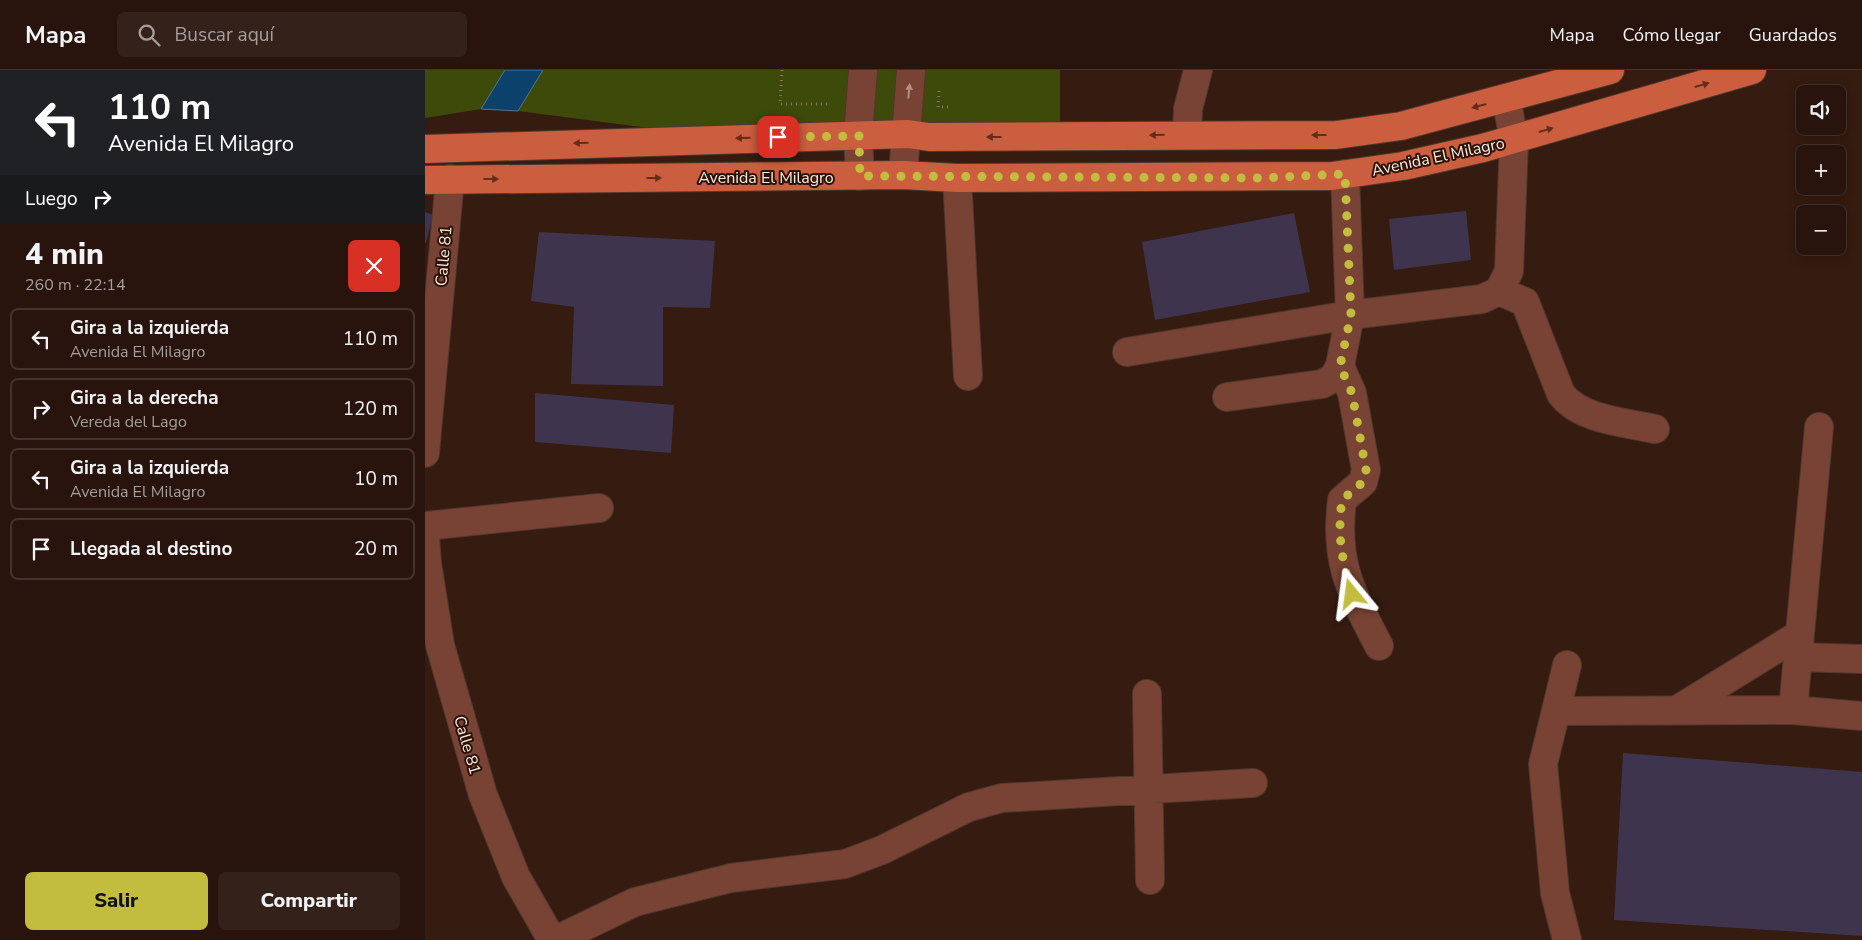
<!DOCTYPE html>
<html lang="es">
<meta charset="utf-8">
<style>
:root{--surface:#28140c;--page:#34211a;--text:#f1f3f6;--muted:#a59e9d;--line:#44332d;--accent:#c3bd3f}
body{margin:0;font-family:"Nunito Sans",sans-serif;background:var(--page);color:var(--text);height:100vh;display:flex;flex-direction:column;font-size:19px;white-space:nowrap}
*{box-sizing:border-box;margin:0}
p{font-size:16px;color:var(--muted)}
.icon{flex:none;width:28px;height:28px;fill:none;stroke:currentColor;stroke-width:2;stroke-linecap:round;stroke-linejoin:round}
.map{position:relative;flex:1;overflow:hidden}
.side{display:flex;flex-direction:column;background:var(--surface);width:425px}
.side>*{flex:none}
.banner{background:#202124;color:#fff;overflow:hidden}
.fabs{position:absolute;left:1371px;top:15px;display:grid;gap:10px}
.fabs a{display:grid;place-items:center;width:50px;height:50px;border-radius:8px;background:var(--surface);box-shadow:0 2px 12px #0003,0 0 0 1px var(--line);font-size:25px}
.pin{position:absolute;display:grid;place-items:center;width:42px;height:42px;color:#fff;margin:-21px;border-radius:10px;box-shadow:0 2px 8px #0006}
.me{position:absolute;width:55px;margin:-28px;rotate:344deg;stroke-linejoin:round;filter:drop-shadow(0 0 4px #0008)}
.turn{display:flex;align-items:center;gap:18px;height:105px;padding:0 25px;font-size:22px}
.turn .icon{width:65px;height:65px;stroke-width:2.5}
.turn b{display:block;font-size:35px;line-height:42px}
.then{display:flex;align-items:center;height:48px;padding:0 25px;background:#0003;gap:10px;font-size:19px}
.round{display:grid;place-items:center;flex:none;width:52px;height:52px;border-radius:8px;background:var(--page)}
.head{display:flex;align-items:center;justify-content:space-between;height:85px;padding:0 25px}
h1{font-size:30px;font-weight:800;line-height:38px}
.cta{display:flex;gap:10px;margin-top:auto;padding:10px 25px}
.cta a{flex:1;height:58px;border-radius:8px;background:var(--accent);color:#111;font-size:20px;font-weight:800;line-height:58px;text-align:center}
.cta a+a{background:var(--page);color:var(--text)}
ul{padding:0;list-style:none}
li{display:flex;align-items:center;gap:15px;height:62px;margin:0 10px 8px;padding:0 15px;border:2px solid var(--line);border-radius:8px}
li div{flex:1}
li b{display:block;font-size:19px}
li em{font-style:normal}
header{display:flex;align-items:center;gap:30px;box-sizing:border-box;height:70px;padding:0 25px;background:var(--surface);border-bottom:1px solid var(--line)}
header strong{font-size:24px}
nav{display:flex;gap:28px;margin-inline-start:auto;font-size:18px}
.search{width:350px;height:45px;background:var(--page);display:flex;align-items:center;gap:12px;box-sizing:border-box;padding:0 18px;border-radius:8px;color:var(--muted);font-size:19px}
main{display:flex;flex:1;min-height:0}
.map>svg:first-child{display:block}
</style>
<header>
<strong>Mapa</strong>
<div class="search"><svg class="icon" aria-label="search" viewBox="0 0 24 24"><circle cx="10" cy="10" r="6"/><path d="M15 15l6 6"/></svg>Buscar aquí</div>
<nav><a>Mapa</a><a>Cómo llegar</a><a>Guardados</a></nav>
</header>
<main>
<section class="side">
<div class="banner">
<div class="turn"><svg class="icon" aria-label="left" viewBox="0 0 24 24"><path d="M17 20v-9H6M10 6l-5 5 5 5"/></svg><div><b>110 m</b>Avenida El Milagro</div></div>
<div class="then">Luego<svg class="icon" aria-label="right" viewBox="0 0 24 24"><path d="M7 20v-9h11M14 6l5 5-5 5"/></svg></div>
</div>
<div class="head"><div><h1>4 min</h1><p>260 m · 22:14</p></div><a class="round" style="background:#d93025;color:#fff"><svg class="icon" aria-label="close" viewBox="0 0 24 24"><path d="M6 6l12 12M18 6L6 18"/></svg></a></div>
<ul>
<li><svg class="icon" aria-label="left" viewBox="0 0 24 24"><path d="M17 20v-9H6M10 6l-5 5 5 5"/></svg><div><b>Gira a la izquierda</b><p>Avenida El Milagro</p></div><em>110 m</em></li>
<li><svg class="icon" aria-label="right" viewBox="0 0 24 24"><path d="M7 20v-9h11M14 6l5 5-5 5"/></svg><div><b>Gira a la derecha</b><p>Vereda del Lago</p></div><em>120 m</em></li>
<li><svg class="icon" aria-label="left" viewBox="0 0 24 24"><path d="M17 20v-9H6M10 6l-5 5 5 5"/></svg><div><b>Gira a la izquierda</b><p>Avenida El Milagro</p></div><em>10 m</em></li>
<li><svg class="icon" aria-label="arrive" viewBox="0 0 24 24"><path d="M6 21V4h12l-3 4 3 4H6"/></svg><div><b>Llegada al destino</b></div><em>20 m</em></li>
</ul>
<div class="cta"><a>Salir</a><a>Compartir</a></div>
</section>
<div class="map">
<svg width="1437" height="870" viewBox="0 0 1437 870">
<rect width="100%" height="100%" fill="#351b10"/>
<!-- green -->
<path fill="#3e4a0a" d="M0,0h635v67l-334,1 -208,-27 -37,-2 -56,9z"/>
<!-- water -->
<path fill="#0c416b" stroke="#54748f" d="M80,0h38l-25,41 -37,-2z"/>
<!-- building -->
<path fill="#3e344e" d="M1041,141l5,49 -77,10 -5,-51z
M0,142l8,3 -7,28h-1z
M869,143l16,79 -155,28 -13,-78z
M114,162l176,9 -5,67 -47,-1v79l-92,-2 3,-77 -43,-6z
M110,323l139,12 -3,48 -136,-11z
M1198,683l239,19v164l-248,-16z"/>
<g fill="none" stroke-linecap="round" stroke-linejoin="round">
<defs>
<path id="minor" d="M762,64l1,-25 10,-39
M920,104l5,141 132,-16 17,-8 10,-20 5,-131 -8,-42
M478,105l8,-105
M435,106l-2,-40 5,-66
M532,108l11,198
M1074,221l26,11 36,92c20,26 63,28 94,35
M702,282l223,-37 -10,51 -7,12 -11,6 -95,13
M915,296l12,27 14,77 -3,12 -21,18c-8,63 9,92 37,146
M0,383l25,-274
M0,456l174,-18
M0,467l2,26 13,82 43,150 33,82 36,63
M1372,587l65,2
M722,624l3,186
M1252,640l123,-76
M1368,640l26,-283
M1131,641l11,-46
M131,870l79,-38 96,-24 114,-14 37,-14 87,-43 33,-9 251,-15
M1142,870l-12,-47 -12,-129 13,-53 237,-1 69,6"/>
<path id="major" d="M0,79l483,-15 21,3 407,-2 65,-9 209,-56
M0,110l478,-5 54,3 375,-2 71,-10 80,-18 269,-78"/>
</defs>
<!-- minor casing -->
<use href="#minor" stroke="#51382d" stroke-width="30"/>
<!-- major casing -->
<use href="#major" stroke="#51382d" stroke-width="30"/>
<!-- path -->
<path stroke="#8b746a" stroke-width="3" stroke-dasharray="1 4" stroke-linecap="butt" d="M357,0l-2,34h47
M514,21l-1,16h10"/>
<!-- minor -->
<use href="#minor" stroke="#784334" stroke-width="28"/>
<!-- major -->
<use href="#major" stroke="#cb5e3e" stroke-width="28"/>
</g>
<!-- one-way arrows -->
<defs><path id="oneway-solid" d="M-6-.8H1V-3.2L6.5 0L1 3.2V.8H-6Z" transform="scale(1.25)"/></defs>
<g fill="#632d1a">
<use href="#oneway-solid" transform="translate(1277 15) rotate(-16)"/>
<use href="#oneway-solid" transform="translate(1054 36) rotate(165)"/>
<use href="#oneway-solid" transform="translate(1121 60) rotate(-16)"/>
<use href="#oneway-solid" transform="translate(732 65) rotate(179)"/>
<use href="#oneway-solid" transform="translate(894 65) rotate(-180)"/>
<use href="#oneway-solid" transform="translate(569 67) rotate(180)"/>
<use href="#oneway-solid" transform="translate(318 68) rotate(179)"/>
<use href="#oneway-solid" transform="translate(156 73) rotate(178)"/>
<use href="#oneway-solid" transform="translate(229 108)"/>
<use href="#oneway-solid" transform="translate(66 109)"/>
</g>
<use fill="#b48e82" href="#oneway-solid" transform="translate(484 21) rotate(-85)"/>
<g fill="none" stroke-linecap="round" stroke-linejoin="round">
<!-- route -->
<path stroke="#c3bd3f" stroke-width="9" stroke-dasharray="0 16.2" d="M353,67l81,-1 1,40 401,2 84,-4 6,141 -11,51 12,27 14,77 -3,12 -21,18c-5,36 0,60 10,94"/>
</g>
<g text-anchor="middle" stroke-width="4" stroke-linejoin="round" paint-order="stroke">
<!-- street labels -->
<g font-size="16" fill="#fdeae2" stroke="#2b1207">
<text transform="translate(1013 86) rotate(-12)" y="6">Avenida El Milagro</text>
<text x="341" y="113">Avenida El Milagro</text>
<text transform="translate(18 186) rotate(-85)" y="6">Calle 81</text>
<text transform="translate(43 675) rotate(74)" y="6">Calle 81</text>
</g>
</g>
</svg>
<div class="fabs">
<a><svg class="icon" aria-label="sound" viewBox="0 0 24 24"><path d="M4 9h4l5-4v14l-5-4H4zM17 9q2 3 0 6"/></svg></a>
<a>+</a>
<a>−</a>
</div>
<div class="pin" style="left:353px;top:67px;background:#d93025"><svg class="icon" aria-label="arrive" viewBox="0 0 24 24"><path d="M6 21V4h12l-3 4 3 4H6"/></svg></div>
<svg class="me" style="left:927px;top:524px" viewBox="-20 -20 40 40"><path d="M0-17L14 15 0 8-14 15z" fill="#c3bd3f" stroke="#fff" stroke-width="4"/></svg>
</div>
</main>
